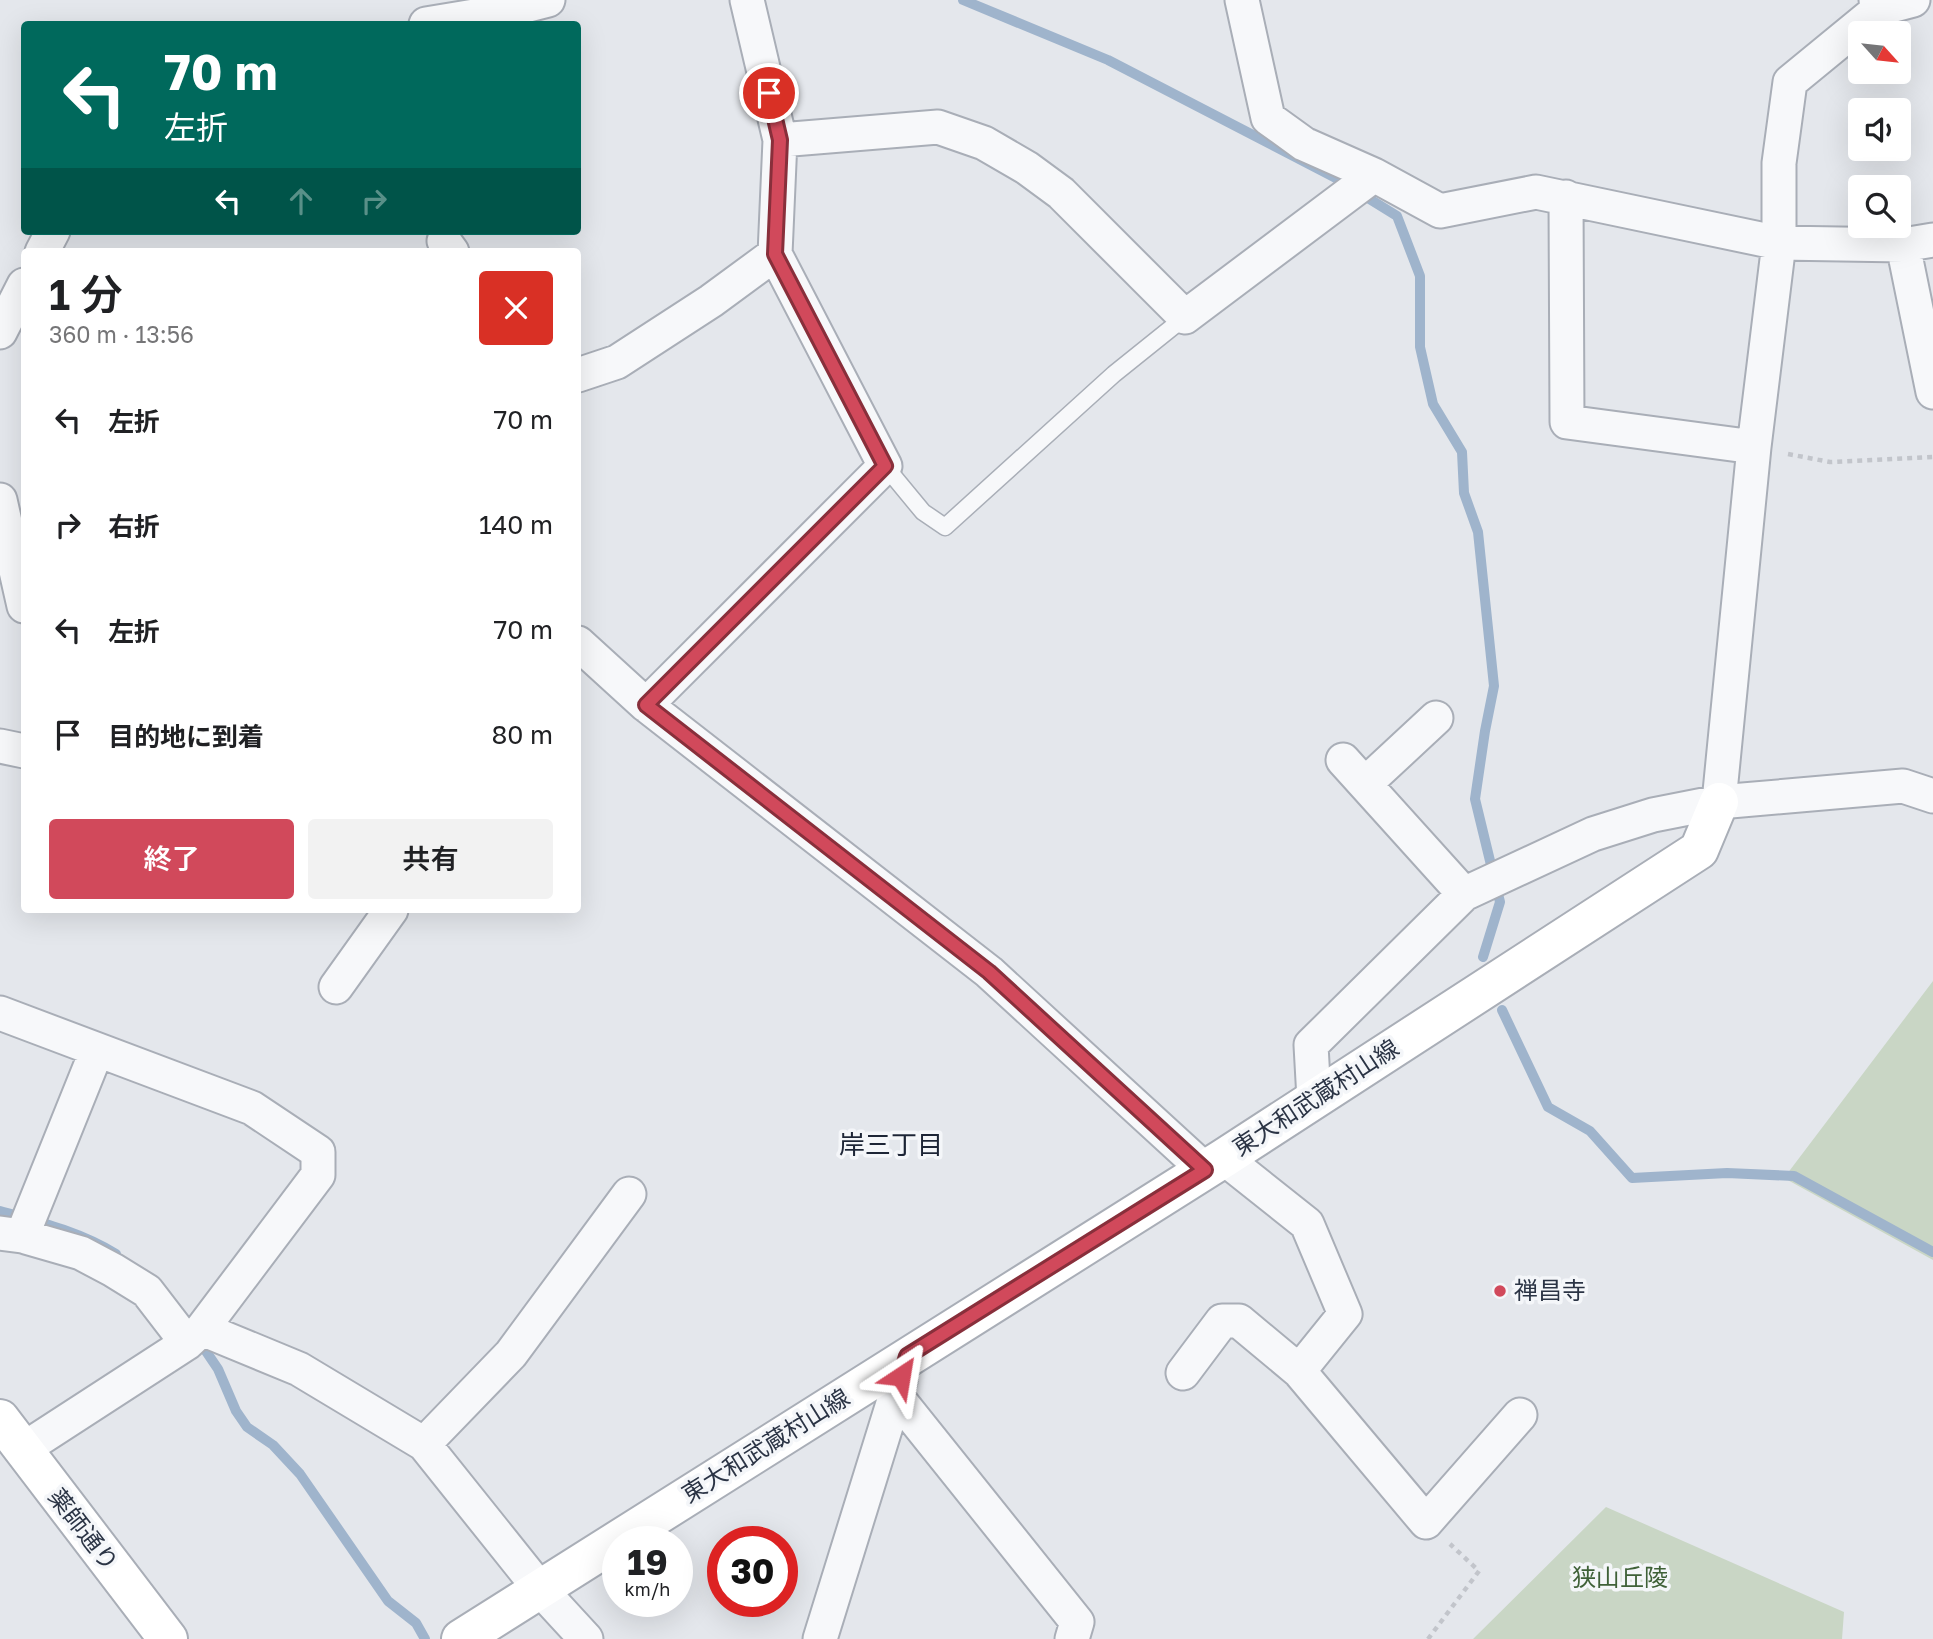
<!DOCTYPE html>
<html lang="ja">
<meta charset="utf-8">
<style>
:root{--surface:#fff;--page:#f2f2f2;--text:#202124;--muted:#757577;--accent:#d1495b}
body{margin:0;font-family:"Golos Text","Noto Sans JP",sans-serif;background:var(--page);color:var(--text);height:100vh;display:flex;flex-direction:column;font-size:26px;white-space:nowrap}
*{box-sizing:border-box;margin:0}
p{font-size:23px;color:var(--muted)}
.icon{flex:none;width:38px;height:38px;fill:none;stroke:currentColor;stroke-width:2;stroke-linecap:round;stroke-linejoin:round}
.map{position:relative;flex:1;overflow:hidden}
.details{position:absolute;left:21px;top:248px;width:560px;height:665px;display:flex;flex-direction:column;background:var(--surface);border-radius:7px;box-shadow:0 7px 28px #0002}
.details>*{flex:none}
.banner{position:absolute;left:21px;top:21px;width:560px;height:214px;border-radius:7px;box-shadow:0 7px 28px #0002;background:#00695c;color:#fff;overflow:hidden}
.needle{width:46px;rotate:117deg}
.buttons{position:absolute;left:1848px;top:21px;display:grid;gap:14px}
.buttons a{display:grid;place-items:center;width:63px;height:63px;border-radius:7px;background:var(--surface);box-shadow:0 7px 28px #0002;font-size:35px}
.speed{position:absolute;left:602px;top:1526px;display:flex;gap:14px;font-size:35px;font-weight:700;text-align:center}
.speed>*{display:grid;place-content:center;width:91px;height:91px;border-radius:50%;background:var(--surface);box-shadow:0 7px 28px #0002;line-height:1}
.speed small{font-size:18px;font-weight:400}
.speed .limit{border:10px solid #d22;background:#fff;color:#111}
.pin{position:absolute;display:grid;place-items:center;width:60px;height:60px;color:#fff;margin:-30px;border:4px solid #fff;border-radius:50%;box-shadow:0 2px 7px #0007}
.me{position:absolute;width:77px;margin:-38px;rotate:33deg;stroke-linejoin:round;filter:drop-shadow(0 0 5px #0008)}
.turn{display:flex;align-items:center;gap:24px;height:147px;padding:0 28px;font-size:32px}
.turn .icon{width:91px;height:91px;stroke-width:2.5}
.turn b{display:block;font-size:49px;line-height:60px}
.lanes{display:flex;align-items:center;height:66px;padding:0 28px;background:#0003;justify-content:center;gap:35px;direction:ltr}
.lanes .off{opacity:.35}
.round{display:grid;place-items:center;flex:none;width:74px;height:74px;border-radius:7px;background:var(--page)}
.head{display:flex;align-items:center;justify-content:space-between;height:119px;padding:0 28px}
h1{font-size:42px;font-weight:600;line-height:52px}
.cta{display:flex;gap:14px;margin-top:auto;padding:14px 28px}
.cta a{flex:1;height:80px;border-radius:7px;background:var(--accent);color:#fff;font-size:28px;font-weight:600;line-height:80px;text-align:center}
.cta a+a{background:var(--page);color:var(--text)}
ul{padding:0;list-style:none}
li{display:flex;align-items:center;gap:21px;height:105px;padding:0 28px}
li div{flex:1}
li b{display:block;font-size:26px}
li em{font-style:normal}
.map>svg:first-child{display:block}
</style>
<div class="map">
<svg width="1933" height="1639" viewBox="0 0 1933 1639">
<rect width="100%" height="100%" fill="#e4e7ec"/>
<!-- green -->
<path fill="#c9d6c5" d="M1933,981v279l-149,-82z
M1606,1507l238,105 -2,27h-369z"/>
<g fill="none" stroke-linecap="round" stroke-linejoin="round">
<!-- stream -->
<path stroke="#9fb4cc" stroke-width="10" d="M963,0l145,60 226,117 63,39 23,60v71l13,57 29,48 2,41 14,39 16,154 -9,45 -10,68 25,103 -17,55
M1502,1010l46,97 42,24 42,47 95,-5 67,3 139,76
M0,1211c40,11 80,21 116,43
M197,1338l21,31 18,42 11,16 26,18 27,29 88,127 28,22 9,16"/>
<defs>
<path id="lane" d="M885,466l38,46 22,15 169,-153 71,-57"/>
<path id="street" d="M1242,0l26,118 36,26 70,31
M1879,9l34,-9
M426,24l79,-13 43,-11
M780,140l158,-13 46,16 43,25 34,25 124,124 189,-142 66,36 96,-19 243,51 124,2 30,-5
M1566,197l1,225 187,25
M444,241l8,11
M1903,245l30,147
M42,252l11,-21
M0,332l24,-47
M578,375l39,-13 94,-61 64,-47
M0,500l24,106
M578,643l68,62 343,267 216,198
M646,705l239,-239 -110,-212 5,-114 -33,-140
M0,746l24,5
M1343,760l121,134
M1365,784l71,-66
M1719,802l35,-355 25,-204v-80l11,-81 89,-73 -3,-9
M336,987l55,-77
M0,1013l252,95 66,44v23l-116,154 -15,14 -165,107
M1314,1099l-3,-54 153,-151 129,-60 60,-19 66,-13 184,-16 30,10
M1224,1158l83,66 38,90 -46,57 127,151 94,-107
M0,1233l22,3 59,17 32,17 34,21 40,52
M22,1236l75,-186
M202,1329l97,40 125,75 116,145 46,50
M1183,1373l39,-52h17l60,50
M896,1396l181,226 -5,17
M424,1444l87,-90 118,-160
M820,1639l80,-258"/>
<path id="secondary" d="M0,1419l168,220
M461,1639l763,-481 475,-308 20,-48"/>
</defs>
<!-- lane casing -->
<use href="#lane" stroke="#a9aeb7" stroke-width="19"/>
<!-- street casing -->
<use href="#street" stroke="#a9aeb7" stroke-width="37"/>
<!-- secondary casing -->
<use href="#secondary" stroke="#a9aeb7" stroke-width="42"/>
<!-- path -->
<path stroke="#c2c5cb" stroke-width="4.5" stroke-dasharray="5 5" stroke-linecap="butt" d="M1788,454l42,8 103,-5
M1428,1639l51,-68 -29,-27"/>
<!-- lane -->
<use href="#lane" stroke="#f7f8fa" stroke-width="16"/>
<!-- street -->
<use href="#street" stroke="#f7f8fa" stroke-width="33"/>
<!-- secondary -->
<use href="#secondary" stroke="#fff" stroke-width="38"/>
</g>
<g fill="none" stroke-linecap="round" stroke-linejoin="round">
<defs>
<path id="route" d="M769,93l11,47 -5,114 110,212 -239,239 343,267 216,198 -298,186 -6,20"/>
</defs>
<!-- route casing -->
<use href="#route" stroke="#882f3b" stroke-width="18"/>
<!-- route -->
<use href="#route" stroke="#d1495b" stroke-width="12"/>
</g>
<!-- markers -->
<circle fill="#d1495b" stroke="#f4f6f9" stroke-width="2.5" cx="1500" cy="1291" r="7"/>
<g text-anchor="middle" stroke-width="7" stroke-linejoin="round" paint-order="stroke">
<!-- street labels -->
<g font-size="24" fill="#2b3445" stroke="#f4f6f9">
<text transform="translate(1316 1098) rotate(-33)" y="8">東大和武蔵村山線</text>
<text transform="translate(766 1446) rotate(-32)" y="8">東大和武蔵村山線</text>
<text transform="translate(83 1530) rotate(52)" y="8">薬師通り</text>
</g>
<!-- poi labels -->
<g font-size="24" fill="#2b3445" stroke="#f4f6f9" text-anchor="start">
<text x="1514" y="1299">禅昌寺</text>
</g>
<!-- park labels -->
<g font-size="24" fill="#3f6138" stroke="#f4f6f9">
<text x="1620" y="1586">狭山丘陵</text>
</g>
<!-- neighbourhood labels -->
<g font-size="26" fill="#1d2536" stroke="#f4f6f9">
<text x="891" y="1154">岸三丁目</text>
</g>
</g>
</svg>
<div class="buttons">
<a><svg class="needle" viewBox="-14 -14 28 28"><path d="M0-13l5 13h-10z" fill="#e53935"/><path d="M0 13l5-13h-10z" fill="#757577"/></svg></a>
<a><svg class="icon" aria-label="sound" viewBox="0 0 24 24"><path d="M4 9h4l5-4v14l-5-4H4zM17 9q2 3 0 6"/></svg></a>
<a><svg class="icon" aria-label="search" viewBox="0 0 24 24"><circle cx="10" cy="10" r="6"/><path d="M15 15l6 6"/></svg></a>
</div>
<div class="speed"><div>19<small>km/h</small></div><div class="limit">30</div></div>
<div class="pin" style="left:769px;top:93px;background:#d93025"><svg class="icon" aria-label="arrive" viewBox="0 0 24 24"><path d="M6 21V4h12l-3 4 3 4H6"/></svg></div>
<svg class="me" style="left:901px;top:1376px" viewBox="-20 -20 40 40"><path d="M0-17L14 15 0 8-14 15z" fill="#d1495b" stroke="#fff" stroke-width="4"/></svg>
<div class="banner">
<div class="turn"><svg class="icon" aria-label="left" viewBox="0 0 24 24"><path d="M17 20v-9H6M10 6l-5 5 5 5"/></svg><div><b>70 m</b>左折</div></div>
<div class="lanes"><svg class="icon" aria-label="left" viewBox="0 0 24 24"><path d="M17 20v-9H6M10 6l-5 5 5 5"/></svg><svg class="icon off" aria-label="ahead" viewBox="0 0 24 24"><path d="M12 20V5M6 11l6-6 6 6"/></svg><svg class="icon off" aria-label="right" viewBox="0 0 24 24"><path d="M7 20v-9h11M14 6l5 5-5 5"/></svg></div>
</div>
<section class="details">
<div class="head"><div><h1>1 分</h1><p>360 m · 13:56</p></div><a class="round" style="background:#d93025;color:#fff"><svg class="icon" aria-label="close" viewBox="0 0 24 24"><path d="M6 6l12 12M18 6L6 18"/></svg></a></div>
<ul>
<li><svg class="icon" aria-label="left" viewBox="0 0 24 24"><path d="M17 20v-9H6M10 6l-5 5 5 5"/></svg><div><b>左折</b></div><em>70 m</em></li>
<li><svg class="icon" aria-label="right" viewBox="0 0 24 24"><path d="M7 20v-9h11M14 6l5 5-5 5"/></svg><div><b>右折</b></div><em>140 m</em></li>
<li><svg class="icon" aria-label="left" viewBox="0 0 24 24"><path d="M17 20v-9H6M10 6l-5 5 5 5"/></svg><div><b>左折</b></div><em>70 m</em></li>
<li><svg class="icon" aria-label="arrive" viewBox="0 0 24 24"><path d="M6 21V4h12l-3 4 3 4H6"/></svg><div><b>目的地に到着</b></div><em>80 m</em></li>
</ul>
<div class="cta"><a>終了</a><a>共有</a></div>
</section>
</div>
